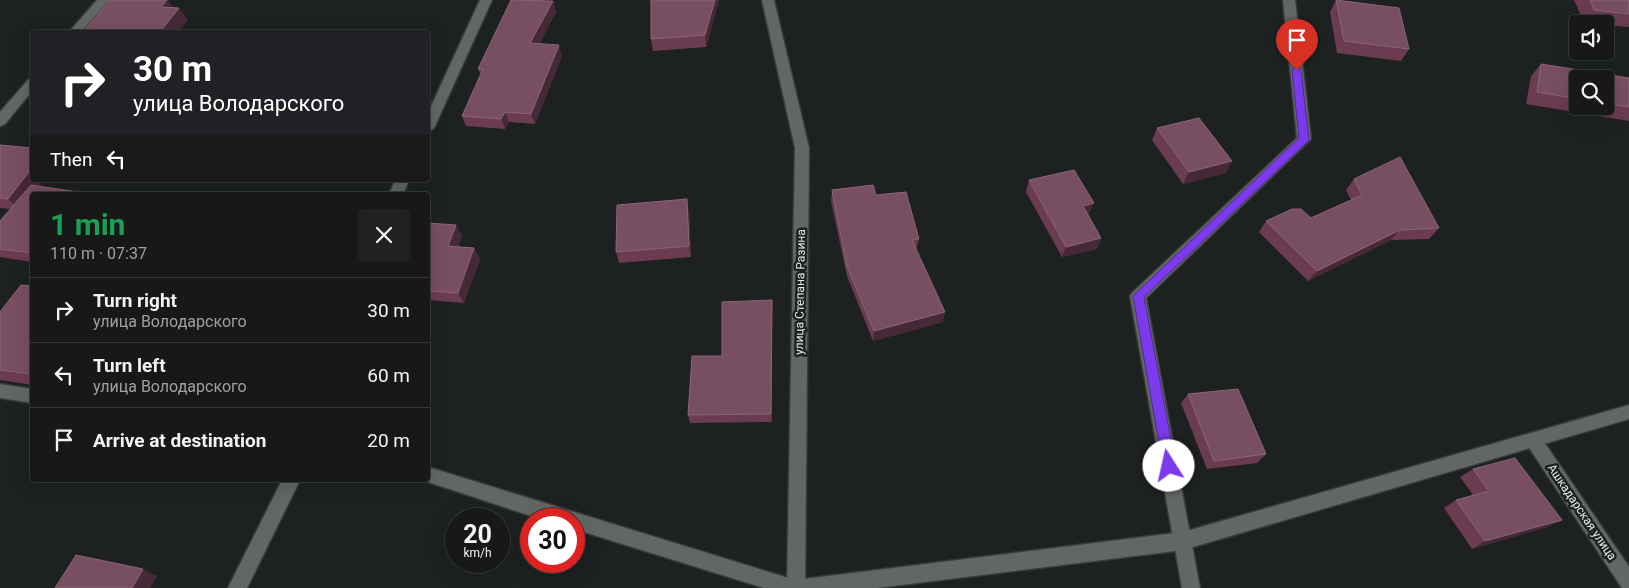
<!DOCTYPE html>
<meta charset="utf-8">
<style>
:root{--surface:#161917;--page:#1f2220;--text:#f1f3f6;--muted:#9ea0a1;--line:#353836}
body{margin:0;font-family:Roboto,sans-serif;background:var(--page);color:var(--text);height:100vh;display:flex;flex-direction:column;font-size:19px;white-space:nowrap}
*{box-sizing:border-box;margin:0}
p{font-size:16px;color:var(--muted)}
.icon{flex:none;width:28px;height:28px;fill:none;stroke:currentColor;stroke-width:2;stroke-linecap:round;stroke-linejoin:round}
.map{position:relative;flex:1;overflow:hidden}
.sheet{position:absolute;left:30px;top:192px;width:400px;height:290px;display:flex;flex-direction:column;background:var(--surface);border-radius:5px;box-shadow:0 5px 20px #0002,0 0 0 1px var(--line)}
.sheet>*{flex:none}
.hud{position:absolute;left:30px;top:30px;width:400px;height:152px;border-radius:5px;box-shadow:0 5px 20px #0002,0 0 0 1px var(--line);background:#202124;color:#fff;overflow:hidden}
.controls{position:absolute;left:1569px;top:15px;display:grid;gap:10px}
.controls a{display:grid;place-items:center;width:45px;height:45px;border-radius:5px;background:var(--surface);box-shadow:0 5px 20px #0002,0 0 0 1px var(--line);font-size:25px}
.speed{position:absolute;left:445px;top:508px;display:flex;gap:10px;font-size:25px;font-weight:700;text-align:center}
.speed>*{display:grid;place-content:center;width:65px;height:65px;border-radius:50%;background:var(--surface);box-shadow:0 5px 20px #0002,0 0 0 1px var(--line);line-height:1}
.speed small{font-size:12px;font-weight:400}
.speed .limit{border:8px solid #d22;background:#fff;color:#111}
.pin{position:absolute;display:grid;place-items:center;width:42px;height:42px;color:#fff;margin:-51px -21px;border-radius:50% 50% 50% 0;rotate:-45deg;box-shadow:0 0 5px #0007}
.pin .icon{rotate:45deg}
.me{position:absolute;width:55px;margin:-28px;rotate:350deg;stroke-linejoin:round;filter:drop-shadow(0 0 4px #0008)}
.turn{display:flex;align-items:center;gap:18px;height:105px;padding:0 20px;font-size:22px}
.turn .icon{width:65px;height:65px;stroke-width:2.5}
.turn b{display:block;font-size:35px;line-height:42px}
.then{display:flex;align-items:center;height:48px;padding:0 20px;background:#0003;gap:10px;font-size:19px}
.round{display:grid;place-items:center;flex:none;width:52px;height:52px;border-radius:5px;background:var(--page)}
.head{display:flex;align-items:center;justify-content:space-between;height:85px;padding:0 20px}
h1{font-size:30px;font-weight:700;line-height:38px;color:#1e9e55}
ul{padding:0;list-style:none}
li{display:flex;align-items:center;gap:15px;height:65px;padding:0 20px;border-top:1px solid var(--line)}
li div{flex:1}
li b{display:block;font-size:19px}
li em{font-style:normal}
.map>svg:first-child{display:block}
</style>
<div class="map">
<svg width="1629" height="588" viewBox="0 0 1629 588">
<rect width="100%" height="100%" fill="#1d211f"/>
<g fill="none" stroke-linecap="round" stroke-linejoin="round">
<defs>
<path id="lane" d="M0,384l32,5v14l-32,-5z
M1629,405v14l-446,131 -306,38h-113l-190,-59v-10h-34l-118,-39h6v-13l370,114 6,-2 379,-47z"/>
<path id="street" d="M97,0h12l-28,32h-12z
M480,0h12l-57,126 -2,3 -5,2v-18z
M762,0h12l35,148 -4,440h-18l8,-440z
M1283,0h12l16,139 -165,159 54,290h-18l-52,-292 3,-4 164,-154z
M32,79v12l-27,33 -5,2v-14l28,-32z
M395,180h14l-6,15h-14z
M1534,433l6,3 89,131v21h-7l-94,-142 -2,-5 2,-5z
M282,480h18l-53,108h-19z"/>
</defs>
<!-- lane casing -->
<use href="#lane" stroke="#393b3a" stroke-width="3"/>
<!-- street casing -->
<use href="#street" stroke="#393b3a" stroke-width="3"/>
<!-- lane -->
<use href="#lane" fill="#636764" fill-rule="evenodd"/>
<!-- street -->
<use href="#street" fill="#636764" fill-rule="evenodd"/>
</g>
<!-- wall -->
<path fill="#6b3b52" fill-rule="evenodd" d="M719,0l-13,47 -53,4 -2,-12z
M1336,0l73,49 -8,12 -64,-8 -7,-41z
M1574,0h55v27l-24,-2v-1l-21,-2z
M553,1l3,11 -17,32 23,12 -27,68 -26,-2 -4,7 -39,-3 -4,-10 19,-41 -3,-6z
M1541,64l88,14v43l-103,-17 5,-28zM1578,79h27v27h-27z
M1157,128l75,33 -6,12 -43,11 -31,-44z
M0,145l32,35h12l-12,15v67l-32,-5v-36l11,-12 -11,-1z
M1354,179l85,49 -10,11 -38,1 -83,41 -49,-49 7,-11 45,-3 40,-18 -5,-10z
M1029,180l60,34 -1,1 13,23 -4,11 -35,8 -36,-65z
M832,190l44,5 43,44 -3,11 27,72 -70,19 -26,-65 -16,-75z
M689,210l2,47 -72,6 -3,-11z
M428,223l34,13 -4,11 16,1 6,11 -16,44 -36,-3z
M32,286v99l-32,-5v-68z
M772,300v122l-82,1 -2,-8 34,-59z
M1188,394l78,60 -9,9 -50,6 -26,-66z
M1473,469l89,51 -15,7 -75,22 -28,-41 12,-8 17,-5 -13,-18z"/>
<!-- shaded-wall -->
<path fill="#462937" d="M167,0h1l8,12 -15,-5z
M715,0h4l-13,47 -1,-12z
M553,1l3,11 -23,42 -3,-11z
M179,8l9,12 -10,12h-18z
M559,45l3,11 -27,68 -4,-10z
M505,112l4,10 -4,7 -4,-10z
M1232,161l-6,12 -43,11 6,-12z
M32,168v12h12l-23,30 -13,-11z
M687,199l2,11 2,47 -2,-11z
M1094,203l-5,11 -11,3 5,-11z
M456,225l6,11 -8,21 -6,-11z
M1400,230l-9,10 -83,41 9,-10z
M1101,238l-4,11 -35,8 4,-10z
M474,248l6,11 -16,44 -6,-10z
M772,300v122l-1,-8z
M945,312l-2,10 -70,19 1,-10z
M1562,520l-15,7 -75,22 13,-8z
M143,569l14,7 -7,12h-18z"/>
<!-- building -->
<path fill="#784e62" stroke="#8a6677" d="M110,0h57l-6,7 18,1 -19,24h-77z
M511,0l42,1 -23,42 29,2 -28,69 -26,-2 -4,7 -39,-3 21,-47h-5z
M651,0h64l-10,35 -54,4z
M1336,0l63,8 10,41 -65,-8z
M1590,0h39v14l-35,-4z
M1541,64l88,14v29l-24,-4v-24h-27v20l-41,-7z
M1199,118l33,43 -43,11 -32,-44z
M0,145l32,3v20l-24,31 -8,-1z
M1400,157l39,71 -39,2 -83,41 -51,-50 26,-12h9l10,9 51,-23 -8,-16z
M1074,170l20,33 -11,3 18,32 -35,9 -37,-67z
M31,185l60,9 -1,1h-58v58l-32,-4v-28z
M873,185l3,10 30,-3 13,47 -7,1 33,72 -71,19 -27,-65 -15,-76z
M687,199l2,47 -73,6 1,-47z
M428,223l28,2 -8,21 26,2 -16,45 -30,-2z
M21,285l11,1v87l-1,1 -31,-4v-58z
M772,300l-1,114 -83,1 4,-59h30v-54z
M1238,389l28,65 -52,7 -26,-67z
M1515,458l47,62 -77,21 -29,-41 33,-9 -16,-22z
M76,555l67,14 -11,19h-77z"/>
<!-- route -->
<path fill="#7c3aed" stroke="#51269a" d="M1297,66l4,4 8,70 -2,2 -163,155 32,169 -2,4 -5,2 -4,-2 -2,-4 -30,-170 166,-158 -7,-68z"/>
<g text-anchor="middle" stroke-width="5" stroke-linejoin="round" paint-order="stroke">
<!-- street labels -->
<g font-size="12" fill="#e6e9e7" stroke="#1d211f">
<text transform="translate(800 292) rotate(-89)" y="4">улица Степана Разина</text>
<text transform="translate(1582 512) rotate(56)" y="4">Ашкадарская улица</text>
</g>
</g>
</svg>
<div class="controls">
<a><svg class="icon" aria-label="sound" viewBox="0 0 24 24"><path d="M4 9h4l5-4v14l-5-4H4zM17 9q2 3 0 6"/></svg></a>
<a><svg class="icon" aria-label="search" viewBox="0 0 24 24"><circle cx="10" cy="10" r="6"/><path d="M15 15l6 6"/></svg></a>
</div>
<div class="speed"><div>20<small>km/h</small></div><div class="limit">30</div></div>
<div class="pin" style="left:1297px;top:70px;background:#d93025"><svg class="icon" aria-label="arrive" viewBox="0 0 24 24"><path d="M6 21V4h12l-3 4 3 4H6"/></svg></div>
<svg class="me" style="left:1169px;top:466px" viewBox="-20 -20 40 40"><circle r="19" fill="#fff"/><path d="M0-13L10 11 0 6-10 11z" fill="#7c3aed"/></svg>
<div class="hud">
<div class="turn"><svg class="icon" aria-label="right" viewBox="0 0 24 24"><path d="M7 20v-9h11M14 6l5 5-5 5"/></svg><div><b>30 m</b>улица Володарского</div></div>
<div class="then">Then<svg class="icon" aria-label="left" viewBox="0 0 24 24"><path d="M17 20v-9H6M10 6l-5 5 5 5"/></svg></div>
</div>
<section class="sheet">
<div class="head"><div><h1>1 min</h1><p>110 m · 07:37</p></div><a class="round"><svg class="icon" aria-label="close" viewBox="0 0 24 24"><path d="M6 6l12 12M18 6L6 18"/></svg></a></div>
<ul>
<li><svg class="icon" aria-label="right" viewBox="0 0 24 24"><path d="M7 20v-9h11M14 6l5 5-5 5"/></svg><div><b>Turn right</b><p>улица Володарского</p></div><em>30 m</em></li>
<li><svg class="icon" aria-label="left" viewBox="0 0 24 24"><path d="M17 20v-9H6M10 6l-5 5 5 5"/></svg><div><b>Turn left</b><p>улица Володарского</p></div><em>60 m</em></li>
<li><svg class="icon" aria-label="arrive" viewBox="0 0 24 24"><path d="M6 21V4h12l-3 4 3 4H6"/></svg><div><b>Arrive at destination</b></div><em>20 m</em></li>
</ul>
</section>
</div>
